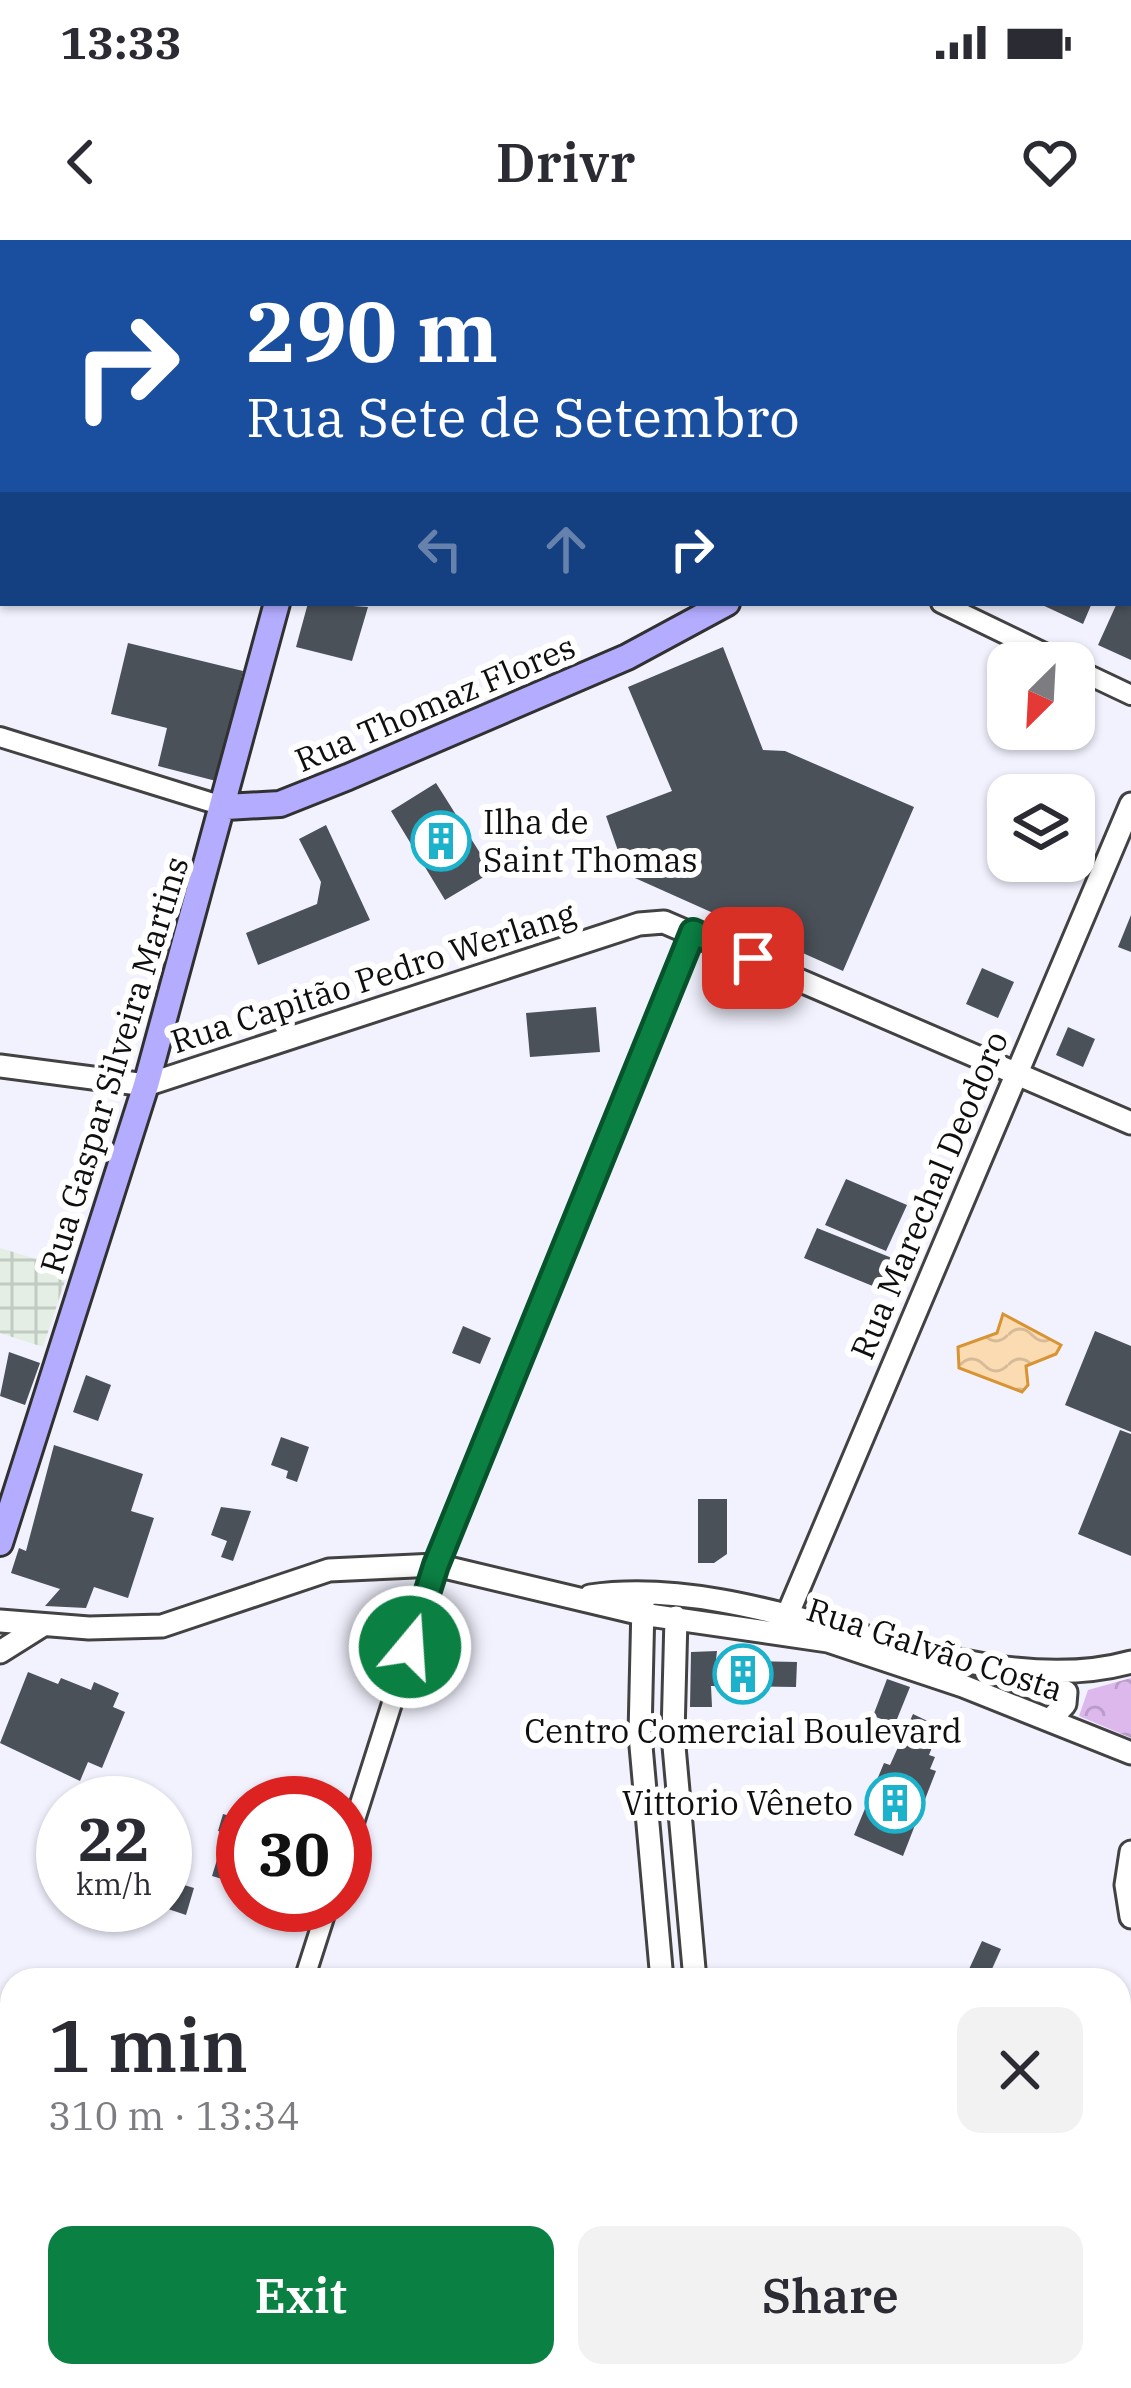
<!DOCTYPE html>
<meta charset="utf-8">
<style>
:root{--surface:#fff;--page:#f2f2f3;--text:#2b2b33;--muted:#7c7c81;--accent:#0b8043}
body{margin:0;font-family:"IBM Plex Serif",serif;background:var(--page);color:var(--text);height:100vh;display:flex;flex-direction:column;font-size:45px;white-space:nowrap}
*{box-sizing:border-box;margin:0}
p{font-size:39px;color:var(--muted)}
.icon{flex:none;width:66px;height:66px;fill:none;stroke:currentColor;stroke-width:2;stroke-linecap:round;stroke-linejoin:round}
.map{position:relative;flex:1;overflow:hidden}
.drawer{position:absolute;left:0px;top:1728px;width:1131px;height:420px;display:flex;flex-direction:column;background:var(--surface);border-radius:36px 36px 0 0;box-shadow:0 3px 9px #0004}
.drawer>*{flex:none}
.guide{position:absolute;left:0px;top:0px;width:1131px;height:366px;box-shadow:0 3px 9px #0004;background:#1a4fa0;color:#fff;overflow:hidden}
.needle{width:78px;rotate:204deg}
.tools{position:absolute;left:987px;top:402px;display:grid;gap:24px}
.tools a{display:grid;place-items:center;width:108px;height:108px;border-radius:24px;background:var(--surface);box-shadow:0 3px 9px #0004;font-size:60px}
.speed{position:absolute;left:36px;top:1536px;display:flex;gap:24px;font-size:60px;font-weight:700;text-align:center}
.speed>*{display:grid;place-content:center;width:156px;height:156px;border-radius:50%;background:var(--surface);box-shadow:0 3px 9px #0004;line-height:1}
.speed small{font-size:30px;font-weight:400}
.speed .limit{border:18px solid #d22;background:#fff;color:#111}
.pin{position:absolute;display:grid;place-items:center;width:102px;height:102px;color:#fff;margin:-51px;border-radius:24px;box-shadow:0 6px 18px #0006}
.me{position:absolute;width:132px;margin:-66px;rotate:18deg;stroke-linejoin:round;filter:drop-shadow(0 0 9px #0008)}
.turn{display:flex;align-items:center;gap:42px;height:252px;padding:0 48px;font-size:54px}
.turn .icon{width:156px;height:156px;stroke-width:2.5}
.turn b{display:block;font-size:84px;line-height:102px}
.lanes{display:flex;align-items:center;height:114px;padding:0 48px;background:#0003;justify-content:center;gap:60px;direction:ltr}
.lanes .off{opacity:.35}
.round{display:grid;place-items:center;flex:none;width:126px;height:126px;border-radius:24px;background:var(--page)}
.summary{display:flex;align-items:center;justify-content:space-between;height:204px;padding:0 48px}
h1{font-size:72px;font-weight:600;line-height:90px}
.cta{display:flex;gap:24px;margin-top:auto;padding:24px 48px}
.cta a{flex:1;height:138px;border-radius:24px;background:var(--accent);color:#fff;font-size:48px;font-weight:600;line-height:138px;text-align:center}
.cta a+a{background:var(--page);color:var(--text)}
.status{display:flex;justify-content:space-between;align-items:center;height:84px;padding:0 60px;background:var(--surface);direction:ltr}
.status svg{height:33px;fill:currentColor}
header{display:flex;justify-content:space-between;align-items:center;height:156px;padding:0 48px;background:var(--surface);font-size:54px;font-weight:600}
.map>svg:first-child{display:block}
</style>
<div class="status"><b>13:33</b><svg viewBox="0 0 49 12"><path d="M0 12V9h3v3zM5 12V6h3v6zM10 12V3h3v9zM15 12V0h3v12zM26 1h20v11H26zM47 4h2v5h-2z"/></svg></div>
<header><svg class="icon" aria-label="back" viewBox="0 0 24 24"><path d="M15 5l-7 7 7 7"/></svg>Drivr<svg class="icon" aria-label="heart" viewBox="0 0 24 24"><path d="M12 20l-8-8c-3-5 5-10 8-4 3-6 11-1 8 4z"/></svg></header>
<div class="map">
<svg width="1131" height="2148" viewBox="0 0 1131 2148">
<defs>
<pattern id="industrial-grid" width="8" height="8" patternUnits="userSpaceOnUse" patternTransform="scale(3)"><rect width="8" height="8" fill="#e4eee4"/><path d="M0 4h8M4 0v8" fill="none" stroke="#c2cbc2"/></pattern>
<pattern id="park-crowns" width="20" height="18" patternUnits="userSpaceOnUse" patternTransform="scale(3)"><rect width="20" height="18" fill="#dcb8ed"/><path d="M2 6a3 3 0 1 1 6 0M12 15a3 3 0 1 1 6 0" fill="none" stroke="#bc9dca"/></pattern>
<pattern id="water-waves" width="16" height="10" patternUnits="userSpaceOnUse" patternTransform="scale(3)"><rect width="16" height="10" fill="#fbdbb2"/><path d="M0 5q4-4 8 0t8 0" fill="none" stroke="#d6bb98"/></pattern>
</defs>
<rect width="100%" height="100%" fill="#f2f2ff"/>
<!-- industrial -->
<path fill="url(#industrial-grid)" d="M0,1008l69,21 -26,78 -43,-14z"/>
<!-- park -->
<path fill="url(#park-crowns)" d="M1131,1438v60l-52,-22 9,-26z"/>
<!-- water -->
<path fill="url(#water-waves)" stroke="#d89433" stroke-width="3" d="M1003,1074l58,31 -5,9 -30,12 2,19 -6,7 -63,-24 -1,-21 39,-14z"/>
<!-- building -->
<path fill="#4b5159" d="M308,363l60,4 -16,54 -56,-14z
M1038,363h54l-9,21z
M1117,363h14v57l-33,-15z
M128,403l115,28 -27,110 -58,-15 9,-38 -56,-14z
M723,407l40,103 22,1 129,56 -71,164 -217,-97 -20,-58 66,-25 -44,-104z
M436,543l56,89 -47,28 -54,-89z
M326,585l44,95 -112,45 -12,-32 71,-29 4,-22 -22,-43z
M1131,675v37l-13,-5z
M982,728l32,14 -16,36 -32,-14z
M596,767l4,45 -70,5 -4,-44z
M1068,787l27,12 -12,28 -27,-12z
M846,939l61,26 -21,46 -61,-26z
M817,988l75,30 -12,31 -76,-31z
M463,1086l28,12 -11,26 -28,-11z
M1095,1091l36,15v86l-66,-27z
M9,1112l31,11 -15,42 -25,-9z
M86,1135l25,10 -13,36 -25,-9z
M1120,1190l11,4v122l-53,-22z
M281,1197l28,10 -12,35 -11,-4 2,-7 -17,-6z
M54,1205l89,29 -12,37 23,7 -26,80 -34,-11 -8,21 -41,-2 15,-17 -49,-16 8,-25 7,3z
M698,1259h29v55l-13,9h-16z
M221,1267l30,4 -18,50 -12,-4 6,-16 -16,-6z
M717,1411l-1,9 81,2 -1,25 -85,-1 1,21h-22l1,-55z
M28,1432l30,12 3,-6 30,12 3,-8 25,11 -6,14 12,5 -23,56 -14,-6 -8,19 -80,-38z
M887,1439l23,8 -15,37 -22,-8z
M913,1474l27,13 -11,28 6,2 -5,12 6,2 -33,85 -49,-21 30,-72 6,2z
M223,1574l18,5 -5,17 -18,-5z
M220,1610l23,7v47l-9,-3 5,-17 -27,-8z
M171,1641l23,7 -8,27 -21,-7z
M982,1701l19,8 -14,31h-23z
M1127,1827l4,87 -12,3v-88z
M1131,2132v16h-47l-1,-5z"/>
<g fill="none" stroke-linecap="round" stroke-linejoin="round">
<defs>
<path id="minor" d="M680,0l7,3
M0,24l3,1
M941,363l124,60
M1074,428l57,27
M0,497l226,70
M345,1611l91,-286 257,-633
M304,1740l24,-75
M0,1848l12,5
M1119,2102l12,-3
M170,2148l4,-12
M408,2148l4,-12
M910,2148l58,-12"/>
<path id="tertiary" d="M0,826l146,19 493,-161 25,-2 467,201
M590,1356c179,-26 375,112 541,66
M643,1364l-3,131 22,245
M789,1371l342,-807
M676,1377l-3,118 22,245
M0,1381l89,7 73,-2 167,-56 107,-5 206,49 186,27 135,45 168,67
M0,1412l43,-27
M1025,1441l41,11 -1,12 -15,16
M1131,1612l-5,33 5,32
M697,2136l1,12
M730,2136l1,12"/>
<path id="secondary" d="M372,3l1,-3
M923,3l1,-3
M226,567l54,-3 68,-27 279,-120 100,-54
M0,1303l146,-458 131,-482"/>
</defs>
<!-- minor casing -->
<use href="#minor" stroke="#424242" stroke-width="24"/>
<!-- tertiary casing -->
<use href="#tertiary" stroke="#424242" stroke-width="27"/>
<!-- secondary casing -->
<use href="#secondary" stroke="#313131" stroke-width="30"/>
<!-- minor -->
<use href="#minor" stroke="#fff" stroke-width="18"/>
<!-- tertiary -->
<use href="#tertiary" stroke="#fff" stroke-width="21"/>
<!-- secondary -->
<use href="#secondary" stroke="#b4adff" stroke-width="24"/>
</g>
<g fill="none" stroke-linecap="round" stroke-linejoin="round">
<defs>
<path id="route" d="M410,1407l26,-82 257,-633 60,26"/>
</defs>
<!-- route casing -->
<use href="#route" stroke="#07532c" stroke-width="30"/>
<!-- route -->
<use href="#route" stroke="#0b8043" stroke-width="21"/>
</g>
<!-- icons -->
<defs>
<symbol id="building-ring" viewBox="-11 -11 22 22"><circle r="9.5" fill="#fff" stroke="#1cb2cb" stroke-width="1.5"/><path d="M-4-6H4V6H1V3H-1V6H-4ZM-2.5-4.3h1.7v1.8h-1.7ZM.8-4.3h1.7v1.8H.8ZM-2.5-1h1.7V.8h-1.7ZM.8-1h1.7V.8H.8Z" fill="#1cb2cb"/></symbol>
</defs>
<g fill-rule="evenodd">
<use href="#building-ring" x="408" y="568" width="66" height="66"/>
<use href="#building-ring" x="710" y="1401" width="66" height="66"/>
<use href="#building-ring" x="862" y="1530" width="66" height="66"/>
</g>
<g text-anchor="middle" stroke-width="12" stroke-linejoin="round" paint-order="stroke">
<!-- street labels -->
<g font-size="33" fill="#0f0f0f" stroke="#fff">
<text transform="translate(435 463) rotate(-23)" y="12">Rua Thomaz Flores</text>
<text transform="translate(373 737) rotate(-18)" y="12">Rua Capitão Pedro Werlang</text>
<text transform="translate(114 825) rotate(-73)" y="12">Rua Gaspar Silveira Martins</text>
<text transform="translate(929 955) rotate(-67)" y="12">Rua Marechal Deodoro</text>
<text transform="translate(935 1409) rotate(18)" y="12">Rua Galvão Costa</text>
</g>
<!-- poi labels -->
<g font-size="33" fill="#0f0f0f" stroke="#fff" text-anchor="start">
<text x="483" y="594">Ilha de<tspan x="483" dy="38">Saint Thomas</tspan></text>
<text x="743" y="1503" text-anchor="middle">Centro Comercial Boulevard</text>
<text x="853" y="1575" text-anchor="end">Vittorio Vêneto</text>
</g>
</g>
</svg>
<div class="tools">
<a><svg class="needle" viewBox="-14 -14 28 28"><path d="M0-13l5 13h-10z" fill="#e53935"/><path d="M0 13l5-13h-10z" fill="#7c7c81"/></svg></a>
<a><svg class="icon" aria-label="layers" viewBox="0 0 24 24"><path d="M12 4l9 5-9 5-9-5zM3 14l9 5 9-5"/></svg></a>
</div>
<div class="speed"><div>22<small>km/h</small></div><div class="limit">30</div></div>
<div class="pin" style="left:753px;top:718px;background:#d93025"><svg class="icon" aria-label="arrive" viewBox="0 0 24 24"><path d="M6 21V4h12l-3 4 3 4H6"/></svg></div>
<svg class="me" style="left:410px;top:1407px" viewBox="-20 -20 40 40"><circle r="17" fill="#0b8043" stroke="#fff" stroke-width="3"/><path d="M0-11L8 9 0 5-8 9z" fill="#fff"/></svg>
<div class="guide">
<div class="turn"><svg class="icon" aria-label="right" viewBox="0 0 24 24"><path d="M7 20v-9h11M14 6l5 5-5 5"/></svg><div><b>290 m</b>Rua Sete de Setembro</div></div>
<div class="lanes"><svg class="icon off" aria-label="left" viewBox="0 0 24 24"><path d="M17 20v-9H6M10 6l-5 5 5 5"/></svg><svg class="icon off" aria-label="ahead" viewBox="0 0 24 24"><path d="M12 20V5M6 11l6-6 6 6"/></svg><svg class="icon" aria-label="right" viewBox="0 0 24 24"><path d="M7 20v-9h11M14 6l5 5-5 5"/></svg></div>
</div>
<section class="drawer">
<div class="summary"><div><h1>1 min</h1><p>310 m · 13:34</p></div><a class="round"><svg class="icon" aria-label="close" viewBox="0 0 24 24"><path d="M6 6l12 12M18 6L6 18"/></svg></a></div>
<div class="cta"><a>Exit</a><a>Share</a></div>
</section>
</div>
